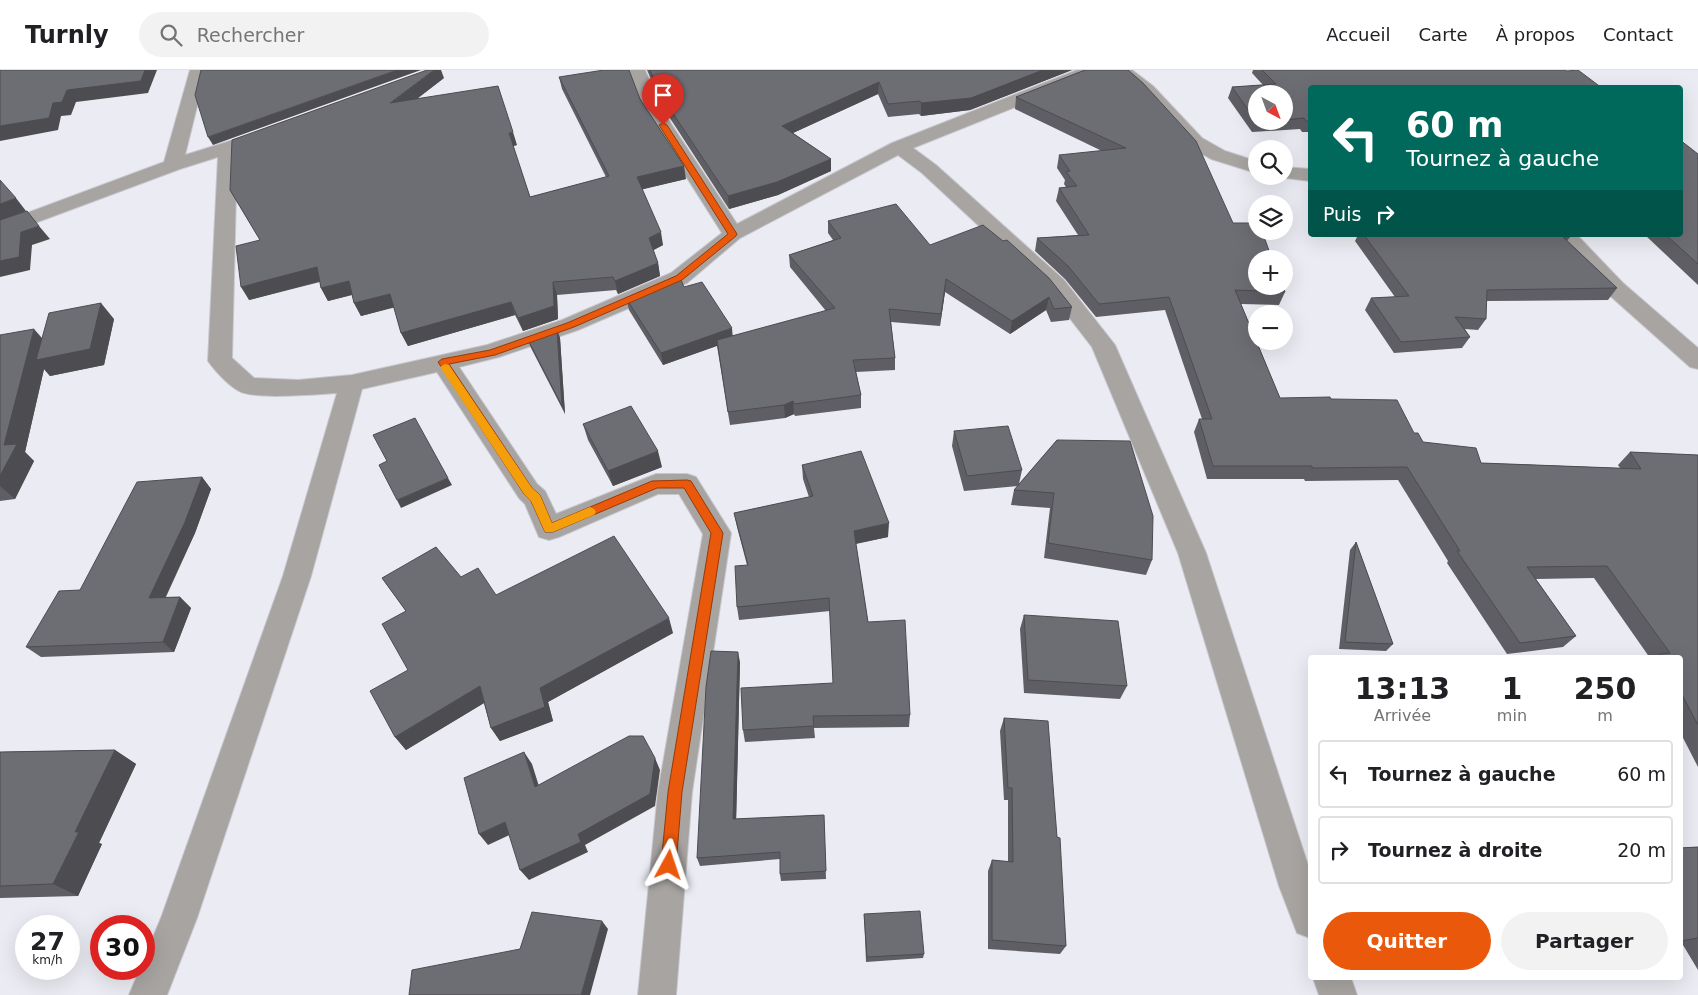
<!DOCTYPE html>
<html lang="fr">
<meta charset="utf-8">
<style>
:root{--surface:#fff;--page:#f2f2f2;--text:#202124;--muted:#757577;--line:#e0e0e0;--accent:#ea580c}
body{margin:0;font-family:"DejaVu Sans",sans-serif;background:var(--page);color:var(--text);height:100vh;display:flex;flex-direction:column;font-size:19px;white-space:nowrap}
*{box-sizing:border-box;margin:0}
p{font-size:16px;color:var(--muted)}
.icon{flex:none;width:28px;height:28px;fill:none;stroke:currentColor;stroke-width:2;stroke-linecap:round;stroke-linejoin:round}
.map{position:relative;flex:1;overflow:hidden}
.drawer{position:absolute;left:1308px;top:585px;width:375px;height:325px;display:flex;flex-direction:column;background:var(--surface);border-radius:5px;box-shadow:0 5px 20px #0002}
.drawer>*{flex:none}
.top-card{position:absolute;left:1308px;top:15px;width:375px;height:152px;border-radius:5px;box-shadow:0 5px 20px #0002;background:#00695c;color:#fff;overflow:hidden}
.needle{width:32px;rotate:139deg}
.controls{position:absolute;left:1248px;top:15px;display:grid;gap:10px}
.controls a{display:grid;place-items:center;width:45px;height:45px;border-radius:50%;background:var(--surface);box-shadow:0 5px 20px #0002;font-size:25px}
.speed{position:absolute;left:15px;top:845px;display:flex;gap:10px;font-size:25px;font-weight:700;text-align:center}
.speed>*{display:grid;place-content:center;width:65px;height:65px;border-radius:50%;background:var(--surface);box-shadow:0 5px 20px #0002;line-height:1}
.speed small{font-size:12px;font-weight:400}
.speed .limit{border:8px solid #d22;background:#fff;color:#111}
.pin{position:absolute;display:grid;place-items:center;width:42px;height:42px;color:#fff;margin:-51px -21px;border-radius:50% 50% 50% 0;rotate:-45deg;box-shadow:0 0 5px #0007}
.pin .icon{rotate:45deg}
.me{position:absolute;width:55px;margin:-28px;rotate:5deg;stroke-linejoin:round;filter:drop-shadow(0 0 4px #0008)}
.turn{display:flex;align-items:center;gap:18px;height:105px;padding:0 15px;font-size:22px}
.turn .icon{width:65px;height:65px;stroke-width:2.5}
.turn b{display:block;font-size:35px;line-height:42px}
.then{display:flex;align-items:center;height:48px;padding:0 15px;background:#0003;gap:10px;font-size:19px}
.eta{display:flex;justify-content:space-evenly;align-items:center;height:85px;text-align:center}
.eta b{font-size:30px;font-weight:700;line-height:35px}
.button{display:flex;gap:10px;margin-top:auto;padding:10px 15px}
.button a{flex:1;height:58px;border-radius:30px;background:var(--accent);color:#fff;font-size:20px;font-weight:700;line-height:58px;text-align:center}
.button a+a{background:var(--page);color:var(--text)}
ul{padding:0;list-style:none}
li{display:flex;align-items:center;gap:15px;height:68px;margin:0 10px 8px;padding:0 5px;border:2px solid var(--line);border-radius:5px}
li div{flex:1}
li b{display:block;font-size:19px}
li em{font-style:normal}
header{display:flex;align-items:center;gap:30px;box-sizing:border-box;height:70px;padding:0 25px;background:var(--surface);border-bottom:1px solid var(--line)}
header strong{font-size:24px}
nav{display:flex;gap:28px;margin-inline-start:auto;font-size:18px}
.search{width:350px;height:45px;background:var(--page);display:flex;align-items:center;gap:12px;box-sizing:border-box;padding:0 18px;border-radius:28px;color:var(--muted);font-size:19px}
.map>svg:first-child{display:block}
</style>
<header>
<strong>Turnly</strong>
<div class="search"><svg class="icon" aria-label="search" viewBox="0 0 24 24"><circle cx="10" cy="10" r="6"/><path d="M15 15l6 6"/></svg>Rechercher</div>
<nav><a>Accueil</a><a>Carte</a><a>À propos</a><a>Contact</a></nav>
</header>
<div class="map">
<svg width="1698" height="925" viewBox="0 0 1698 925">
<rect width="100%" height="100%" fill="#ebebf3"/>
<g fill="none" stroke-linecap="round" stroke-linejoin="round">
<defs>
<path id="street" d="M190,0h16l-21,85 61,-19 7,2 2,4 -2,4 -16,5 -5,207 22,20 44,2 54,-5 135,-30 75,-25 109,-47 51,-40 -78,-123 -15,-40h16l17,40 75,114 155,-81 185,-73h23l-2,4 -185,74 23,17 128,115 51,65 91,208 104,318v67l-13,-5 -18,-47 -101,-333 -86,-206 -44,-57 -126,-117 -24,-18 -158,83 -53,45 -109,47 -79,27 -40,10 78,117 8,7 11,23 100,-40h31l9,3 35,56 -39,259 -16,203h-38l20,-203 45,-258 -24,-40h-21l-99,43 -10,3 -10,-3 -14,-33 -6,-6 -82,-126 -75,17 -51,187 -114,342 -30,77h-38l11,-26h4v-10l17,-41 122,-342 54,-183c-19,1 -83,7 -98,-2 -11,-6 -24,-20 -31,-30l10,-204 -38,12 -180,67v-13l164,-61z
M1114,0h18l21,16 49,52 23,13 31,10v12l-45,-14 -23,-13 -47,-52z
M1284,97l26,2v12l-33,-4 7,-1z
M1556,165h21l46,48 75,65v21l-8,-2 -83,-74z
M1313,908h38l6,17h-38z"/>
</defs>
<!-- street casing -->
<use href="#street" stroke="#c7c7ce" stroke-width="2"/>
<!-- street -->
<use href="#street" fill="#a7a4a1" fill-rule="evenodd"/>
</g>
<!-- wall -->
<path fill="#5e5e64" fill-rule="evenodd" d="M647,0h425l-102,40 -49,6 -2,-2 -31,3 -10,-23 -85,39 38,26v12l-53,24 -49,14 -65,-100z
M1085,0l148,153 52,69 -6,13 -38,-1 39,94 51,1 83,34 9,9 58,21 139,5 -2,-3 12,-13 68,3v312l-18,-35v-74h-30l-56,-80 -58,1 40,57 -13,11 -56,7 -60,-91 1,-2 -50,-81 -93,1 -1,-2h-97l-13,-47 5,-13h3l-37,-109 -69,7 -31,-38 -30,-28 2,-13 41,-3 -22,-34 3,-13 7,-1 -2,-3 1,-4 -8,-12 2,-13 43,-4 -87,-42 1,-12z
M1253,0h312l-255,18v44h-8l-2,-3 -48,3 -24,-34 4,-11 31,-2 -11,-12zM1284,24v27h-28z
M559,7l81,22 46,80 -44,10 21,56 -10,5 5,13 2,13 -42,18 -2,-4 -59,5 1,24 -35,12 -8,-16 -107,31 -7,-13 -7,-26 -33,9 -7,-13 -2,-8 -24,6 -7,-13 -1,-6 -71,18 11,-60 -30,-50 214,-112 -27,21 100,46 -4,1 17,51 76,-20 -44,-88z
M1698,84v131l-53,-50h35z
M828,151l102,24 142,62 -3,13 -18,2 -5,-12 -36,24 -65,-42 -5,34 -49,-4 4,36v12l-39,2 5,23v13l-66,8 -1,-2 -9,4 -55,7 -13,-79 -54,19 -34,-55 -3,-12 58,-11 49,49 93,-25 -36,-44 -1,-12 44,-15 -5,-7z
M1358,165h210l2,2 -3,4 50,47 -9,12 -122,1v18l-8,11 -13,-1 5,8 -8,11 -68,5 -29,-43 6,-12 24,-1 -40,-56z
M114,249l-10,46 -54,11 -6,-7 -19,83 9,9 -19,38 -15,2v-166l42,3z
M557,260l3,8 5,76 -34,-66 -3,-8z
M583,354l79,43 -49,19 -25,-46z
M954,361l68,39 -3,14 38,-44 95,120 -6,15 -102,-17 6,-50 -39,-3 3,-15 4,-4 -54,5 -12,-45z
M802,395l86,72 -32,7 12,78 42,93 -1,12 -95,1 1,10 -70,4 -2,-12 90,-47 -3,-72 -91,9 -2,-13 10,-42 -10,-38 -3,-14 75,-16 -6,-18z
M202,407l9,12 -16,44 -29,64h14l11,11 -17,44 -133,5 -15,-10 54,-57z
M1356,472l37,102 -7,7 -47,-2 11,-99z
M461,507l35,18 177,38 -125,69 5,19 -53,20 -9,-13 -7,-25 -78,47 -11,-13 13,-67 -2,-59 -24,-33z
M1024,545l103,71 -7,13 -96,-6 -4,-64z
M740,592l-4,157 88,-4 2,64 -45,2 -1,-7v-15l-80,7 -3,-8z
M1004,648l53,119 9,109 -6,8 -72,-5v-78l4,-11 16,2v-62h-4l-4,-69z
M115,680l21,14 -37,79 3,1 -24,52 -78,2v-146z
M1698,777v123l-15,-25 -3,1v-98z
M864,844l60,40 -1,4 -57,4z"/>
<!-- shaded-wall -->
<path fill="#4c4c51" d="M145,0h12l-9,23 -72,9 -5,13 -10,1 -3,14 -58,11v-15l67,-36z
M397,0h24l-208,75 -5,-8z
M434,0h7l3,8 -49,37 -5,-12z
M1043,0h29l-102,40 -49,6v-13z
M879,12l-1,12 -96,44v-12z
M513,62l4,13 -4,1 -4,-13z
M831,89v12l-53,24 -49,14 -1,-13z
M684,96l2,13 -46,11 -3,-13z
M16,128l10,13 -26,10v-17z
M39,156l11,13 -18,6 -2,25 -30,7v-16l21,-29z
M661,162l2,13 -11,6 -3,-13z
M658,193l2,13 -42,18 -3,-13z
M317,197l7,13 -75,20 -8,-13z
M946,209l-1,13 -5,34 1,-12z
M349,211l6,13 -27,7 -7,-13z
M553,212l4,13 1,24 -35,12 -5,-13z
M390,224l6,13 -35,9 -7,-13z
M1049,227l-3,13 -36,24 2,-13z
M511,232l4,13 -107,31 -7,-13z
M101,233l13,16 -10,46 -54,11 -6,-7 -19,83 9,9 -19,38 -15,-13v-10l4,-31 30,-116 15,17z
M732,258l1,12 -70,25 -2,-12z
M557,260l3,8 5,76 -3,-8z
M793,331l1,13 -9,4 -1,-13z
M658,381l4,16 -49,19 -5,-15z
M202,407l9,12 -16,44 -35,75 -11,-10z
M448,408l4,7 -51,23 -4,-8z
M889,453l-1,14 -34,7v-13z
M180,527l11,11 -17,44 -11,-10z
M669,548l4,15 -125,69 5,19 -53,20 -9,-13 49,-40z
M738,582l2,10 -4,165 -3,-8z
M480,616l9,14 -83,50 -11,-13z
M115,680l21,14 -37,79 3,1 -24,52 -25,-12 22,-52z
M524,682l8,12 11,35 -8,-12z
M655,688l5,12 -5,36 -70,39 3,7 -59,28 -9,-10 58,-36z
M505,752l9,11 -26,12 -9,-11z
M602,851l6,8 -18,66h-9z"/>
<!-- building -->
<path fill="#6d6d74" stroke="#4c4c51" d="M0,0h145l-4,11 -74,9 -5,12 -9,1 -4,15 -49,8z
M201,0h196l-189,67 -13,-42z
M427,0h7l-44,33 108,-17 15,46 -4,1 21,64 79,-21 -50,-99 45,-7h25l11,29 44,67 -47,11 24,55 -12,6 9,25 -43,18 -2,-4 -60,5 1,24 -36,12 -7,-16 -110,31 -11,-39 -36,9 -5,-22 -28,7 -4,-21 -76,20 -5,-41 24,-6 -30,-50 2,-50z
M650,0h393l-72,28 -50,5 -1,-2 -32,3 -9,-22 -97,44 49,33 -54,23 -49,14 -66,-99z
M1085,0h43l15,13 53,58 37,82h23v8h6l10,28h-16v27h27l2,6 -50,-2 45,108 50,-1 1,2 66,1 17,33h4l5,9 53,6 5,15 160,6 -11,-17 68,3v270l-18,-34v-33h-18l-2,-4 10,-1 -63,-87 -80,1 49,69 -56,7 -63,-92h3l-53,-84 -95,1v-2h-99l-14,-47h13l-43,-122 -70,7 -31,-38 -31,-28 52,-3 -30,-47 18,-2 -11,-14 4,-1 -11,-16 67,-7 -110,-51z
M1262,0h303l2,1 11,-1 24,18h-292v33h-4l-2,-3 -20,2v-26h-28v27l-24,-34 44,-3z
M1680,70l18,14v110l-32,-29h14z
M0,110l16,18 -16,6z
M896,134l34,41 53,-20 20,16 4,-1 42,38 23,29 -18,2 -5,-12 -37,24 -66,-42 -5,35 -52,-5 6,49 -42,2 8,35 -67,9 -1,-3 -9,4 -56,7 -11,-72 118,-32 -46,-53 52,-17 -13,-17z
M27,141l12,15 -18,6 -2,25 -19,4v-41z
M1364,165h204l2,2h-7l54,51 -130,2 -1,29 -31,-2 15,20 -69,5 -30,-44 38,-2z
M679,205l5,12 18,-5 30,46 -71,25 -35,-55z
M101,233l-11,46 -54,11 13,-47z
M34,259l-30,116 13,-1 -17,32v-141z
M557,260l5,76 -34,-66z
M631,336l27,45 -50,20 -25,-47z
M415,348l33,60 -51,22 -18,-35 8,-4 -14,-26z
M1008,356l14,44 -55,6 -13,-45z
M1057,370l73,1 23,75 -1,44 -104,-17 6,-50 -40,-3z
M861,381l28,72 -35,8 14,91 37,-2 5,95 -97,1 1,10 -71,4 -2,-42 92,-5 -4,-85 -92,9 -2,-41 13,-1 -14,-52 79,-17 -11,-31z
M202,407l-17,45 -36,76 31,-1 -17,45 -137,5 33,-56 21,-1 57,-108z
M614,466l55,82 -129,70 5,19 -54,21 -11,-42 -85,51 -25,-46 38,-21 -26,-46 24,-13 -24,-33 54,-31 25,30 17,-9 18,27z
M1356,472l37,102 -48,-2z
M1024,545l94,6 9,65 -99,-6z
M711,581l27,1 -5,167 91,-4 2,56 -46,3v-22l-83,6 9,-171z
M1004,648l44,3 9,116 3,1 6,108 -74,-6v-80l21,2 -1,-74h-4z
M629,666h14l12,22 -5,36 -72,40 3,8 -61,28 -15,-48 -26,12 -15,-56 60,-26 11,35z
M115,680l-40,82h4l-26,52 -53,2v-134z
M1698,777v91l-18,3v-93z
M920,841l4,43 -57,3 -3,-43z
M532,842l70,9 -21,74h-172l3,-25 108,-21z"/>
<!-- route -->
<path fill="#ea580c" stroke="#983908" d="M663,53l4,2 70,109 -1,2 -54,44 -108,47 -79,28 -46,9 83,124 8,7 12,28 100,-42 35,-1 4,1 32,52 -41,259 -6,73 -2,5 -5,2 -5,-2 -3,-5 7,-73 43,-259 -27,-45h-27l-104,44h-8l-14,-31 -7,-7 -86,-132 4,-3 48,-9 77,-27 109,-47 52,-42 -69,-109z"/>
<!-- slow -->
<path fill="#f59e0b" d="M445,294l4,1 83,123 8,7 12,28 38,-16 4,2 2,3 -2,3 -41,17h-8l-14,-31 -7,-7 -84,-127z"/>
</svg>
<div class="controls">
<a><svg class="needle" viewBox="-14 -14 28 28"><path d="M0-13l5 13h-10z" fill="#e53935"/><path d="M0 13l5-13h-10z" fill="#757577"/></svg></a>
<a><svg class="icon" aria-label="search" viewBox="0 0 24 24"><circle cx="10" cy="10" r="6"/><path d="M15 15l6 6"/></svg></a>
<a><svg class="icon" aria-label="layers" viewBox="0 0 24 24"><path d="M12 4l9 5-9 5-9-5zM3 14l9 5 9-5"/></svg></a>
<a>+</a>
<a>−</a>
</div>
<div class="speed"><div>27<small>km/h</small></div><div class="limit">30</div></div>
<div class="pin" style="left:663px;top:55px;background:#d93025"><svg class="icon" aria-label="arrive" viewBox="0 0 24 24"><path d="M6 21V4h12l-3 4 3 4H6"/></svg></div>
<svg class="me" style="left:669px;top:795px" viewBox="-20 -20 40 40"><path d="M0-17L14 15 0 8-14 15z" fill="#ea580c" stroke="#fff" stroke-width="4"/></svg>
<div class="top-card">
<div class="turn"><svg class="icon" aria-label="left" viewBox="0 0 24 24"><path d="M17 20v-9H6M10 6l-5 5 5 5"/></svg><div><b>60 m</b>Tournez à gauche</div></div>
<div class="then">Puis<svg class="icon" aria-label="right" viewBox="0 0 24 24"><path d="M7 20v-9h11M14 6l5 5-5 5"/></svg></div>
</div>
<section class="drawer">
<div class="eta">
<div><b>13:13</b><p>Arrivée</p></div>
<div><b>1</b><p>min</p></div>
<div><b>250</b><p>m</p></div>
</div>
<ul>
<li><svg class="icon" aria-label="left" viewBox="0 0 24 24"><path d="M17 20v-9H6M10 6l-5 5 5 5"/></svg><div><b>Tournez à gauche</b></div><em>60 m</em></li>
<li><svg class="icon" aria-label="right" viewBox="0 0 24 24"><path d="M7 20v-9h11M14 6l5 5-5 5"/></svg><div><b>Tournez à droite</b></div><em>20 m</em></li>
</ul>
<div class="button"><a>Quitter</a><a>Partager</a></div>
</section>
</div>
